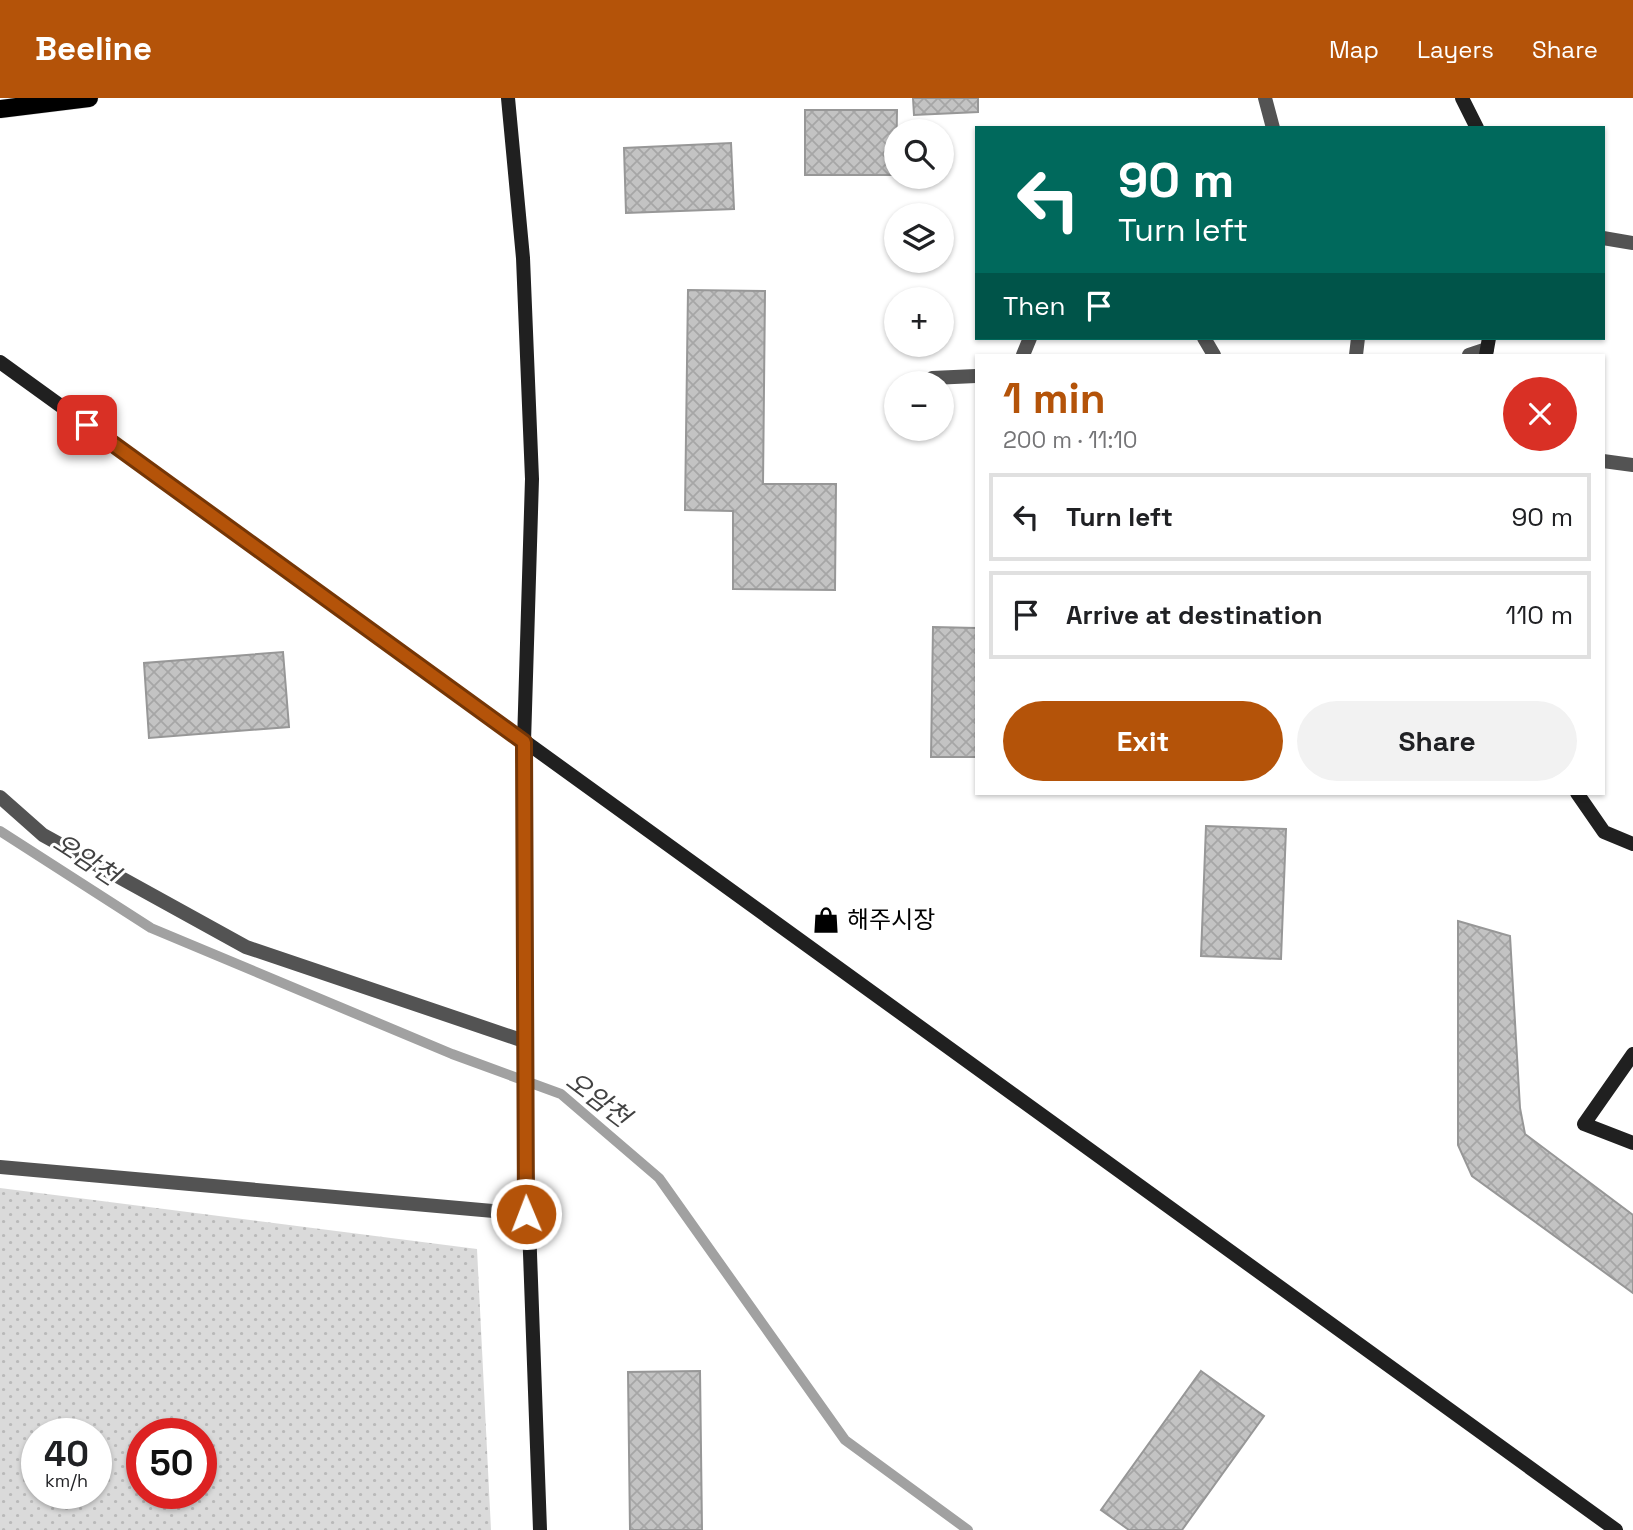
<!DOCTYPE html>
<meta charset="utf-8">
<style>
:root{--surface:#fff;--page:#f2f2f2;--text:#202124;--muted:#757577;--line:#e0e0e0;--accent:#b45309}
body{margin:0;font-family:"Space Grotesk","Noto Sans KR",sans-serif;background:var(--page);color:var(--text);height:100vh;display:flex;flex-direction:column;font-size:26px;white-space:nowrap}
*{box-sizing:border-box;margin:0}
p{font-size:23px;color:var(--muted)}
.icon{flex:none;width:38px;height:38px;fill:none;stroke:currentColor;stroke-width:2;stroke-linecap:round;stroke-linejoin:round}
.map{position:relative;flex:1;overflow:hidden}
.panel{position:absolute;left:975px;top:256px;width:630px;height:441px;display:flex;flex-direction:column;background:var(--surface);border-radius:0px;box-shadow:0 2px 5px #0004}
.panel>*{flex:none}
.top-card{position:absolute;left:975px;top:28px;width:630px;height:214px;border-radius:0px;box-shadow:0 2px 5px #0004;background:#00695c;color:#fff;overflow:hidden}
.tools{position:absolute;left:884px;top:21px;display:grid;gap:14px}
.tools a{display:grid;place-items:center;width:70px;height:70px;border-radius:50%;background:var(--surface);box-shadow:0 2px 5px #0004;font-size:35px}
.speed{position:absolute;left:21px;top:1320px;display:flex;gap:14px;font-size:35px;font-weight:700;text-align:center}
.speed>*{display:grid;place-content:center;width:91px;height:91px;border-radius:50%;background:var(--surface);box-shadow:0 2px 5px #0004;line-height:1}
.speed small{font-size:18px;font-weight:400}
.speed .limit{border:10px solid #d22;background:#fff;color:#111}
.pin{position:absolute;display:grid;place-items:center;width:60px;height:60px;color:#fff;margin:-30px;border-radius:14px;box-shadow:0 4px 10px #0006}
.me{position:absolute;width:77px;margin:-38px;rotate:359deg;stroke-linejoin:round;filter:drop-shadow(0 0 5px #0008)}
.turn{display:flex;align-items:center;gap:24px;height:147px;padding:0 28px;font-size:32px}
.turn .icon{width:91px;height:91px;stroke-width:2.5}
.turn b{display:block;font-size:49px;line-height:60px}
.then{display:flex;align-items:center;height:66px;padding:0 28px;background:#0003;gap:14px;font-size:26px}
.round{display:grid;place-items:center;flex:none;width:74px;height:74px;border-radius:37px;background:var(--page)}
.head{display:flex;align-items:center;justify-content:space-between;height:119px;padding:0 28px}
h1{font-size:42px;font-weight:700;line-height:52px;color:var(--accent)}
.button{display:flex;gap:14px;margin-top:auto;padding:14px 28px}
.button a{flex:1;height:80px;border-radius:42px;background:var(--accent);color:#fff;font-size:28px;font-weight:700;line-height:80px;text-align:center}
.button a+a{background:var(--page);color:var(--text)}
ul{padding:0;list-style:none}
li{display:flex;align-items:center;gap:21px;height:88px;margin:0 14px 10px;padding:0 14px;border:4px solid var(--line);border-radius:0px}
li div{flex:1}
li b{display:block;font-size:26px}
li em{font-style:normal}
header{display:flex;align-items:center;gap:42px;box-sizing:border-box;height:98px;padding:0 35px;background:var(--accent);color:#fff}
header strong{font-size:33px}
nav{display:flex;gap:38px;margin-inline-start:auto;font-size:24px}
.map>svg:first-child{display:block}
</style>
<header>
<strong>Beeline</strong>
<nav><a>Map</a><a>Layers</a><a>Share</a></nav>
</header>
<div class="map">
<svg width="1633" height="1432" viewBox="0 0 1633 1432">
<defs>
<pattern id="park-dots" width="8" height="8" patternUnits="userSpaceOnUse" patternTransform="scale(1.75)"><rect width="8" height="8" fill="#dadada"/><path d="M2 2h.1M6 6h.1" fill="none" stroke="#b9b9b9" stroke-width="1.8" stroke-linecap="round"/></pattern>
<pattern id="building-cross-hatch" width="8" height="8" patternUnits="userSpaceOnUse" patternTransform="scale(1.75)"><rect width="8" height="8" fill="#c3c3c3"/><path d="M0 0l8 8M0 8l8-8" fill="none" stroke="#a6a6a6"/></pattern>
</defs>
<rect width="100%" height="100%" fill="#fff"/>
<!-- park -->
<path fill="url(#park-dots)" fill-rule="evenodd" d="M0,1090l477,61 14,281h-491zM96,1335v60h-59v-60zM201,1335v60h-59v-60z"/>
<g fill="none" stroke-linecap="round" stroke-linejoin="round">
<!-- stream -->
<path stroke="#a1a1a1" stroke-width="10" d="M0,733l151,97 301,126 109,40 98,84 186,262 123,90"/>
</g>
<!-- building -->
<path fill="url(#building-cross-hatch)" stroke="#979797" stroke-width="2" d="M913,0h65v14l-64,3z
M805,12h92l-1,65h-91z
M731,45l3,66 -108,4 -2,-65z
M688,192l77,1 -2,193h73l-1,106 -102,-1v-78l-48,-1z
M933,529l43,1v129h-45z
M283,554l6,75 -140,11 -5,-75z
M1206,728l80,3 -5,130 -80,-3z
M1458,823l52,15 10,172 5,26 108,81v78l-161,-117 -14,-31z
M700,1273l2,159h-72l-2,-158z
M1201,1273l63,45 -82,114h-53l-28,-20z"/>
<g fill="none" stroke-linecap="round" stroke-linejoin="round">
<defs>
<path id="primary" d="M0,11l89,-11"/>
</defs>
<!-- primary casing -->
<use href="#primary" stroke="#dbdbdb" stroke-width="19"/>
<!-- street -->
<path stroke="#535353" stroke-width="14" d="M1265,0l8,30
M1603,140l30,5
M1204,240l10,17
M1023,257l7,-17
M1356,257l2,-17
M1469,257l18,-6
M932,280l44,-2
M1603,363l30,4
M0,699l43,38 203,112 278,94
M0,1069l526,47"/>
<!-- secondary -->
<path stroke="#202020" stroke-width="14" d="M508,0l15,160 9,221 -8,263 1,373 15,415
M1462,0l15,30
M1486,257l3,-17
M0,264l1616,1168
M1577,695l27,39 29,12
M1633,956l-49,70 49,19"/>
<!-- primary -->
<use href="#primary" stroke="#000" stroke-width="18"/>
</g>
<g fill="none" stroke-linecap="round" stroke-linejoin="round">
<defs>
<path id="route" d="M87,327l437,317 2,472"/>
</defs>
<!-- route casing -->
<use href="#route" stroke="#753606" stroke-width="18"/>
<!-- route -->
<use href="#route" stroke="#b45309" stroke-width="12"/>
</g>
<!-- icons -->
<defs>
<symbol id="shop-bare" viewBox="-9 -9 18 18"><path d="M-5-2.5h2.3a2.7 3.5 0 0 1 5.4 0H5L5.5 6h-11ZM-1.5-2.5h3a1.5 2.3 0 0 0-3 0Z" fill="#000" stroke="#fff" stroke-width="2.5" paint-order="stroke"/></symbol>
</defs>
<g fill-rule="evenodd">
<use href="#shop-bare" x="807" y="803" width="38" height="38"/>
</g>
<g text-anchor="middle" stroke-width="6" stroke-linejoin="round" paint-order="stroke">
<!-- poi labels -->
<g font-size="24" fill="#000" stroke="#fff" text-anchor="start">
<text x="847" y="830">해주시장</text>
</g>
<!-- water labels -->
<g font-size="26" font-style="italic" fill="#424242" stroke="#fff">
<text transform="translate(86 761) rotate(33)" y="9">오암천</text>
<text transform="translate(598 1001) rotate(37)" y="9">오암천</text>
</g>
</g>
</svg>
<div class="tools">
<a><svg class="icon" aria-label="search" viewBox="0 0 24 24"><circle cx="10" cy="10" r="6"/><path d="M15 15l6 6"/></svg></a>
<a><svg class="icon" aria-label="layers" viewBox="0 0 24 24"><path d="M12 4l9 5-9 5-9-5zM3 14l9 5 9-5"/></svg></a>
<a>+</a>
<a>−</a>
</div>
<div class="speed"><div>40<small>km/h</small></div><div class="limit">50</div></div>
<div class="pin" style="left:87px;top:327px;background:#d93025"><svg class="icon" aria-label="arrive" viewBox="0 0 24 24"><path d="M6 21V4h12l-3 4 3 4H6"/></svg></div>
<svg class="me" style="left:526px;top:1116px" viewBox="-20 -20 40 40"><circle r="17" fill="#b45309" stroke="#fff" stroke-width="3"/><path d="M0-11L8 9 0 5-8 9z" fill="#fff"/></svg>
<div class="top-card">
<div class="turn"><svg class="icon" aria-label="left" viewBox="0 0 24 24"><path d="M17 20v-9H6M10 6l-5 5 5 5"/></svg><div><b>90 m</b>Turn left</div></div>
<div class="then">Then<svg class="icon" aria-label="arrive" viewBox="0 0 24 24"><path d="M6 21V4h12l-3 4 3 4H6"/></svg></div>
</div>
<section class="panel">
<div class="head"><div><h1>1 min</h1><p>200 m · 11:10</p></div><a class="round" style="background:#d93025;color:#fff"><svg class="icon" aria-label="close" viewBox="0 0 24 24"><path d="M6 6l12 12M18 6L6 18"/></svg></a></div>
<ul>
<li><svg class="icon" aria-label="left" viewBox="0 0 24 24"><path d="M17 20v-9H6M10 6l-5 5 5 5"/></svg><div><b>Turn left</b></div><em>90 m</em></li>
<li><svg class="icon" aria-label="arrive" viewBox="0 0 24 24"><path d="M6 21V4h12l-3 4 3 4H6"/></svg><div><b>Arrive at destination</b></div><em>110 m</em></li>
</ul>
<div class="button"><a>Exit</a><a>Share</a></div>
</section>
</div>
